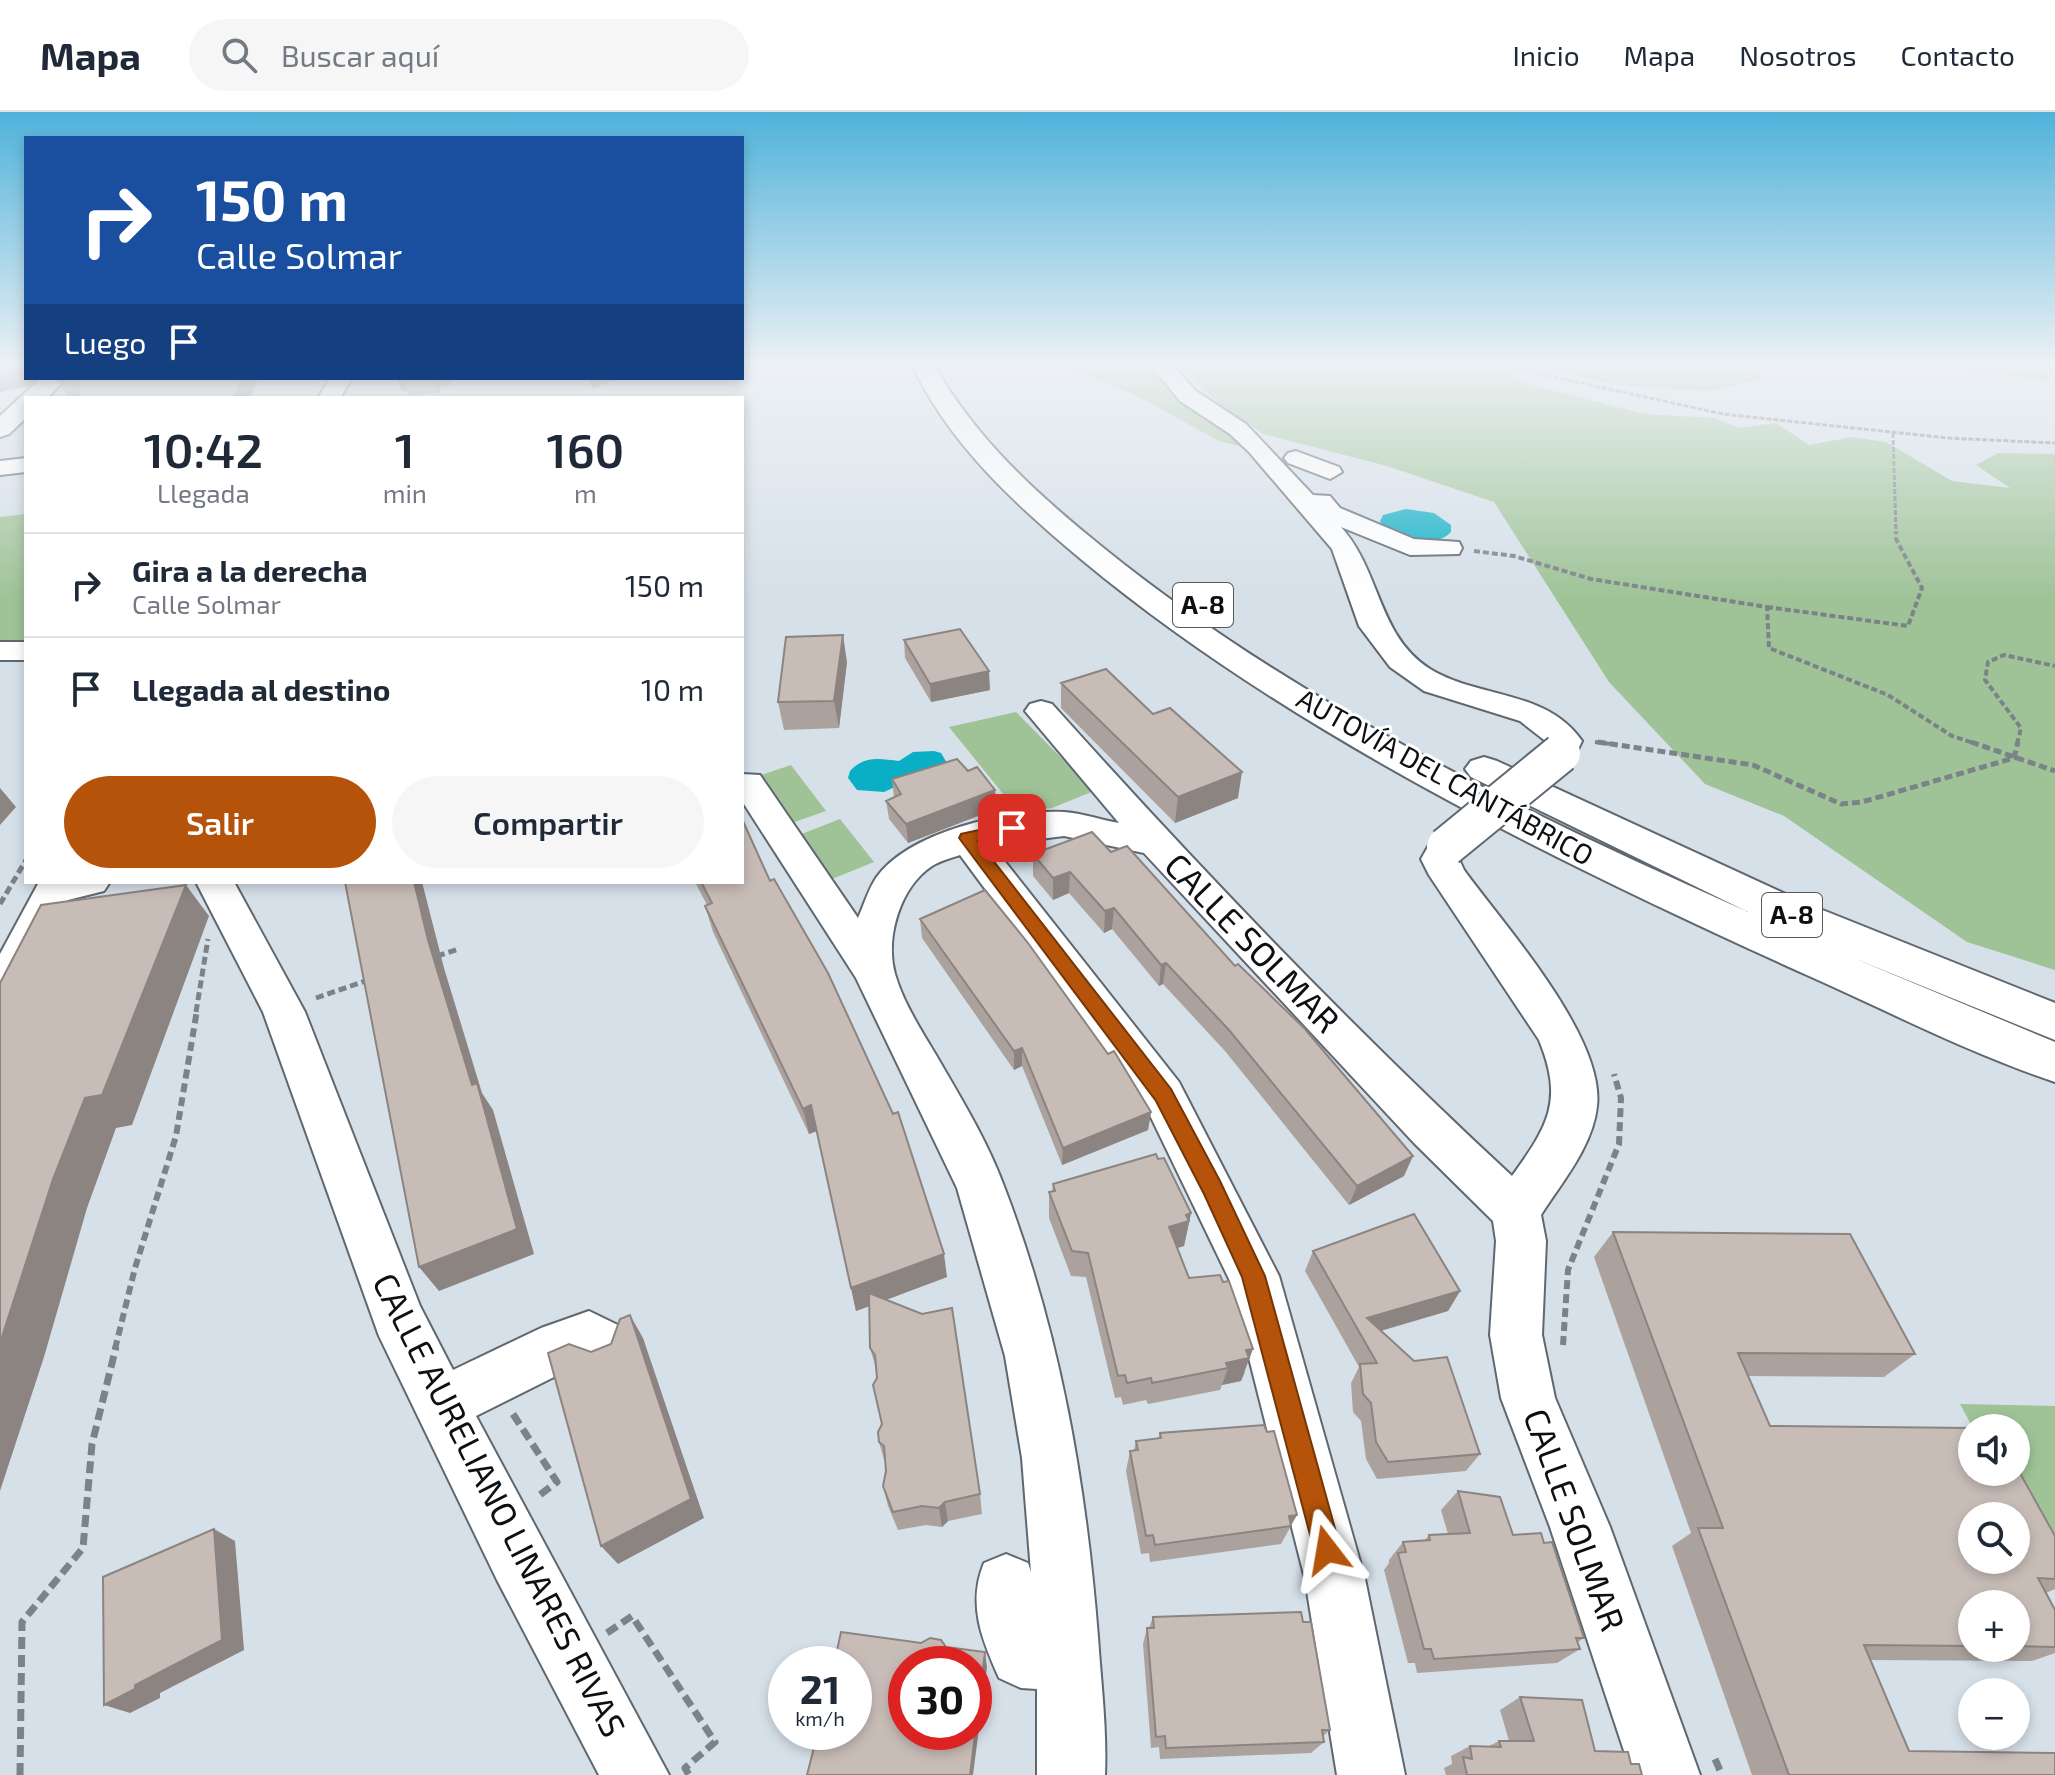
<!DOCTYPE html>
<html lang="es">
<meta charset="utf-8">
<style>
:root{--surface:#fff;--page:#f6f6f7;--text:#1f2937;--muted:#747a83;--line:#e0e1e3;--accent:#b45309}
body{margin:0;font-family:"Exo 2",sans-serif;background:var(--page);color:var(--text);height:100vh;display:flex;flex-direction:column;font-size:30px;white-space:nowrap}
*{box-sizing:border-box;margin:0}
p{font-size:26px;color:var(--muted)}
.icon{flex:none;width:44px;height:44px;fill:none;stroke:currentColor;stroke-width:2;stroke-linecap:round;stroke-linejoin:round}
.map{position:relative;flex:1;overflow:hidden}
.drawer{position:absolute;left:24px;top:284px;width:720px;height:488px;display:flex;flex-direction:column;background:var(--surface);border-radius:0px;box-shadow:0 4px 12px #0003}
.drawer>*{flex:none}
.banner{position:absolute;left:24px;top:24px;width:720px;height:244px;border-radius:0px;box-shadow:0 4px 12px #0003;background:#1a4fa0;color:#fff;overflow:hidden}
.buttons{position:absolute;left:1958px;top:1302px;display:grid;gap:16px}
.buttons a{display:grid;place-items:center;width:72px;height:72px;border-radius:50%;background:var(--surface);box-shadow:0 4px 12px #0003;font-size:40px}
.speed{position:absolute;left:768px;top:1534px;display:flex;gap:16px;font-size:40px;font-weight:700;text-align:center}
.speed>*{display:grid;place-content:center;width:104px;height:104px;border-radius:50%;background:var(--surface);box-shadow:0 4px 12px #0003;line-height:1}
.speed small{font-size:20px;font-weight:400}
.speed .limit{border:12px solid #d22;background:#fff;color:#111}
.pin{position:absolute;display:grid;place-items:center;width:68px;height:68px;color:#fff;margin:-34px;border-radius:16px;box-shadow:0 4px 12px #0006}
.me{position:absolute;width:88px;margin:-44px;rotate:346deg;stroke-linejoin:round;filter:drop-shadow(0 0 6px #0008)}
.turn{display:flex;align-items:center;gap:28px;height:168px;padding:0 40px;font-size:36px}
.turn .icon{width:104px;height:104px;stroke-width:2.5}
.turn b{display:block;font-size:56px;line-height:68px}
.then{display:flex;align-items:center;height:76px;padding:0 40px;background:#0003;gap:16px;font-size:30px}
.eta{display:flex;justify-content:space-evenly;align-items:center;height:136px;text-align:center}
.eta b{font-size:48px;font-weight:600;line-height:56px}
.action{display:flex;gap:16px;margin-top:auto;padding:16px 40px}
.action a{flex:1;height:92px;border-radius:48px;background:var(--accent);color:#fff;font-size:32px;font-weight:600;line-height:92px;text-align:center}
.action a+a{background:var(--page);color:var(--text)}
ul{padding:0;list-style:none}
li{display:flex;align-items:center;gap:24px;height:104px;padding:0 40px;border-top:2px solid var(--line)}
li div{flex:1}
li b{display:block;font-size:30px}
li em{font-style:normal}
header{display:flex;align-items:center;gap:48px;box-sizing:border-box;height:112px;padding:0 40px;background:var(--surface);border-bottom:2px solid var(--line)}
header strong{font-size:38px}
nav{display:flex;gap:44px;margin-inline-start:auto;font-size:28px}
.search{width:560px;height:72px;background:var(--page);display:flex;align-items:center;gap:20px;box-sizing:border-box;padding:0 28px;border-radius:44px;color:var(--muted);font-size:30px}
.map>svg:first-child{display:block}
</style>
<header>
<strong>Mapa</strong>
<div class="search"><svg class="icon" aria-label="search" viewBox="0 0 24 24"><circle cx="10" cy="10" r="6"/><path d="M15 15l6 6"/></svg>Buscar aquí</div>
<nav><a>Inicio</a><a>Mapa</a><a>Nosotros</a><a>Contacto</a></nav>
</header>
<div class="map">
<svg width="2055" height="1663" viewBox="0 0 2055 1663">
<rect width="100%" height="100%" fill="#d6e0e9"/>
<!-- green -->
<path fill="#9fc397" d="M1070,253h81l25,26 46,32 25,25 -28,-7 -82,-45 -74,-30z
M1176,253h527l68,12 -63,14 -94,-6 -54,-14 -62,-3 30,16 116,30 70,4 25,10 37,-5 33,22 43,-8 34,5 66,39 58,7 -34,-23 22,-12 57,1v516l-88,-28 -183,-126 -79,-32 -96,-102 -115,-180 -107,-36 -124,-32 -44,-31z
M1933,253h110l8,17z
M26,402v129l-26,3v-129z
M1016,600l78,79 -42,17 -35,3 -68,-84z
M791,653l35,46 -40,14 -34,-47z
M840,707l34,43 -42,17 -33,-44z
M1960,1292l95,2v169l-39,-103v-44h-43z"/>
<!-- water -->
<path fill="#0aafc6" d="M1406,397l28,4 17,12v7c-19,19 -47,5 -68,-4l-3,-7 3,-6z
M934,639l7,2 6,10 -63,29 -27,-2 -9,-12 2,-7c15,-16 30,-12 49,-10l14,-9z"/>
<g fill="none" stroke-linecap="round" stroke-linejoin="round">
<defs>
<path id="minor" d="M1151,253h21l24,26 50,33 67,71 17,1 10,12 74,31 45,3 3,6 -3,6 -49,1 -69,-28c40,44 36,108 89,142 49,30 116,20 152,72l-9,19 -12,3 -12,-3 -5,-7 4,-10 -28,-22 -96,-30 -34,-24 -31,-41 -27,-77 -83,-97 -19,-18 -50,-33z
M330,266h22l-12,20h-22z
M1296,339l43,16 3,5 -12,7 -42,-16 -4,-5 4,-5z
M26,346v14l-26,3v-14z
M0,530h26v18h-26z
M1041,589l11,3c147,164 299,323 460,472 36,-50 52,-75 27,-136l-110,-165 -8,-16 12,-21 13,-3 13,3 5,9 -5,12 5,11c40,55 141,167 133,236 -4,40 -35,76 -56,109l5,26 -4,94 13,63 55,129 90,248h-68l-82,-248 -49,-129 -11,-63 6,-94 -3,-20 -79,-78 -270,-290 -80,-17 -72,9 187,237 100,194 86,303 40,196h-68l-32,-196 -76,-300 -83,-172 -186,-252c-9,3 -20,6 -28,11 -32,21 -47,72 -37,108 8,28 26,56 41,81 25,43 52,87 69,134 55,144 81,294 93,448 3,45 9,92 7,138h-68v-86l-16,-1 -22,-10c-17,-38 -32,-74 -15,-115l22,-9 22,9 3,9 -9,-114 -17,-102 -48,-168 -101,-210 -114,-177v-27l18,1 98,143c6,-13 10,-28 18,-40 33,-47 133,-69 188,-66 18,1 37,8 55,11l-94,-112 5,-7z
M39,770h71l-6,9 -36,9 -53,103 -15,5v-54z
M196,770h38l71,130 115,294 33,64 88,-42 48,-17 35,17 8,18 -8,18 -19,8 -20,-8 -15,5 -94,47 193,359h-70l-102,-195 -118,-244 -116,-324z"/>
<path id="highway" d="M912,253h22c43,76 105,131 172,185 190,153 419,263 642,362l-277,-135 -6,-8 6,-8 13,-4 13,4 308,142 250,100v37l-204,-83 204,85v40c-84,-28 -165,-70 -246,-106 -246,-111 -519,-243 -727,-416 -67,-56 -132,-115 -170,-195z
M41,266h26l-20,20h-21v20l-17,16 -9,3v-21z"/>
</defs>
<!-- minor casing -->
<use href="#minor" stroke="#5f6870" stroke-width="4"/>
<!-- highway casing -->
<use href="#highway" stroke="#5f6870" stroke-width="4"/>
<!-- path-far4 -->
<path stroke="#7b8288" stroke-width="3" stroke-dasharray="5 2" stroke-linecap="butt" d="M1499,253l224,49 224,24 108,5
M1893,321l3,100"/>
<!-- path-far3 -->
<path stroke="#7b8288" stroke-width="4" stroke-dasharray="6 3" stroke-linecap="butt" d="M1474,439l40,5 77,23 176,28 2,41 119,47 64,41 25,8
M1767,495l141,19 14,-38 -26,-49v-8
M1595,630l16,2
M2017,632l4,-16 -36,-48 3,-18 16,-7 51,11"/>
<!-- path-far2 -->
<path stroke="#7b8288" stroke-width="5" stroke-dasharray="8 4" stroke-linecap="butt" d="M1598,630l155,23 88,39 21,-2 152,-44 4,-16
M1971,630l84,29
M0,792l26,-44
M437,844l22,-7
M316,886l55,-19
M196,900l12,-73"/>
<!-- path-far1 -->
<path stroke="#7b8288" stroke-width="6" stroke-dasharray="9 5" stroke-linecap="butt" d="M1563,1233l5,-75 51,-126 2,-46 -7,-24
M115,1237l20,-81 41,-132 21,-126"/>
<!-- path -->
<path stroke="#7b8288" stroke-width="7" stroke-dasharray="12 6" stroke-linecap="butt" d="M513,1302l44,68 -20,15
M607,1521l25,-17 83,126 -30,26 4,7
M1715,1647l7,16
M20,1663l2,-153 61,-74 9,-104 24,-97"/>
<!-- minor -->
<use href="#minor" fill="#fff" fill-rule="evenodd"/>
<!-- highway -->
<use href="#highway" fill="#fff" fill-rule="evenodd"/>
<defs>
<path id="minor-bridge" d="M1446,735l115,-94"/>
</defs>
<!-- minor-bridge casing -->
<use href="#minor-bridge" stroke="#5f6870" stroke-width="42" stroke-linecap="butt"/>
<!-- minor-bridge -->
<use href="#minor-bridge" stroke="#fff" stroke-width="38"/>
</g>
<!-- wall -->
<path fill="#aca29d" fill-rule="evenodd" d="M61,266h197l-7,20h-183l-10,-17z
M397,266h56l-3,8h-9l-2,7 -30,2 -2,-5 -5,1z
M904,528l86,50 -59,12 -26,-44z
M847,550l-8,66 -55,2 -6,-28z
M1061,571l92,31 85,84 -63,25 -114,-115z
M968,659l27,19 1,19 -88,34 -19,-24 -3,-18 8,-4 -2,-18z
M1092,720l312,344 -55,29 -124,-154 -62,-67 -4,2 -47,-57 -8,4 -35,-40 -16,7 -20,-24v-22z
M695,770h47l205,395 -61,23 94,194 2,20 -34,7 -6,6 -16,-2 -28,5 -10,-24 -5,-20 3,-15 -1,-8 -6,-21 3,-18 -5,-52 -7,-24v-42l-14,5 -39,-180 -8,3 -96,-202 -8,-26 2,-1z
M920,807l188,135 43,58 -3,18 -86,35 -40,-99 -8,4 -92,-132z
M1158,1047l33,54 -7,33 -7,2 12,30 56,94 -4,9 -19,4 -2,5 -72,14 -2,-4 -23,5 -2,-8 -6,1 -29,-121 -15,-1 -22,-58v-26h3l1,-8z
M1613,1120l302,122 -31,23 -136,-1 22,50 285,110v53l-9,4 9,17v43l-23,8 -161,-1 38,91 146,24h-303l-80,-229 19,-13 -97,-276zM1972,1492h44v44h-44z
M1313,1139l147,40 -12,20 -67,20 99,123 -14,17 -89,8 -11,-20 -5,-38 -8,-9 -2,-29 8,-16 -54,-96z
M1160,1321l137,82 -16,29 -131,18 -1,-9 -8,1 -15,-83 4,-20 4,-1 2,-9 22,-2z
M1458,1379l55,44 31,8 40,95 -6,4 2,7 -23,14 -140,10 -2,-10h-7l-24,-93 5,-7v-3l14,-18 21,-1 5,-6 19,-1 -7,-24z
M1153,1505l150,5 27,108 -7,6 1,6 -13,11 -151,6 -1,-12 -8,1 -8,-104 4,-16h2z
M1520,1585l75,54 36,13 11,11h-196l-2,-7 8,-4 -1,-8 19,-10h19l10,-5h10l-9,-31z"/>
<!-- shaded-wall -->
<path fill="#8c8480" d="M26,253v13h11l-9,8 -28,6v-17z
M242,266h16l-7,20h-17z
M397,266h6l4,12 -5,1z
M433,266h5l3,8 -2,7z
M589,266h36l-33,10z
M843,523l4,27 -8,66 -5,-27z
M989,559l1,19 -59,12 -1,-18z
M1242,660l-4,26 -63,25 3,-26z
M0,676l16,19 -16,18z
M995,678l1,19 -88,34 -2,-19z
M1070,760l-1,21 -16,7v-22z
M414,770h8l22,86 38,125 11,17 41,144 -95,37 -20,-24 53,-182 -44,-145z
M186,773l23,31 -77,209 -16,3 -29,80 -43,149 -44,134v-148l53,-164 32,-81z
M1114,796l-2,21 -8,4 1,-22z
M1166,851l-3,21 -4,2 2,-21z
M1022,936v18l-8,4v-19z
M811,993l6,26 -8,3 -6,-25z
M1151,1000l-3,18 -86,35 1,-17z
M1413,1044l-9,20 -55,29 8,-19z
M1191,1101l-7,33 -20,6 5,-25 17,-12z
M944,1142l3,23 -91,34 -5,-23z
M1460,1179l-12,20 -86,25 5,-18z
M630,1203l13,23 61,180 -86,46 -17,-18z
M1253,1237l-12,32 -19,4 6,-17 -2,-5 20,-13z
M945,1390l3,19 -6,6 -3,-19z
M1297,1403l-7,11 -1,-10z
M214,1417l21,12 9,109 -84,43v5l-30,15 -26,-8 31,-20z
M985,1540l2,15 -14,108h-3z"/>
<!-- building -->
<path fill="#c8bcb7" stroke="#8c8480" stroke-width="2" fill-rule="evenodd" d="M0,253h26l-8,6 -18,4z
M61,266h181l-8,20h-155l-1,-18 -20,1z
M960,517l29,42 -59,13 -26,-44z
M843,523l-9,66 -56,1 8,-65z
M1106,557l47,45 17,-6 72,64 -64,25 -117,-114z
M957,647l11,12 9,-4 18,23 -89,34 -20,-23 15,-7 -9,-15z
M742,707l28,62 4,-2 54,94 65,141 5,-2 46,142 -93,34 -40,-183 -8,4 -98,-203 7,-3 -11,-21h41z
M1092,720l19,20 16,-6 108,120 3,-2 66,64 109,128 -56,30 -128,-156 -63,-67 -5,2 -47,-57 -9,3 -35,-39 -17,6 -20,-24z
M345,770h69l14,58 44,145 5,-2 40,146 -98,38z
M186,773l-84,210 -17,3 -32,81 -53,164v-360l41,-78z
M985,778l43,53 80,111 6,-3 37,61 -88,36 -41,-100 -8,3 -94,-132z
M1156,1042l2,5 6,-1 27,55 -5,2 3,6 -20,6 20,51 31,-3 3,7 6,-1 24,68 -7,1 3,8 -23,5 2,5 -76,15 -1,-5 -24,5 -2,-8 -7,1 -30,-123 -16,-2 -23,-59 6,-1 -2,-7z
M1414,1102l46,77 -93,27 47,43 33,-4 33,97 -92,8 -12,-20 -5,-39 -8,-9 -3,-30 17,-1 -64,-112z
M1613,1120l237,2 65,120 -177,-1 32,73 202,2v44h44v-6l39,70v43l-17,-1 17,32v37l-39,-1v-42h-44v42l-108,-1 45,106 146,2v22h-266l-91,-247h25zM1972,1404h44v44h-44z
M869,1181l53,21 30,-6 28,186 -35,8 -6,6 -17,-2 -29,6 -10,-26 3,-15 -2,-25 -5,-4 -1,-10 4,-8 -9,-39 4,-7 -2,-23 -5,-7z
M630,1203l61,184 -90,47 -53,-193 21,-9 22,8 20,-8 9,-25z
M1264,1313l3,7 7,-1 23,84 -8,1 2,10 -136,19 -2,-10 -7,1 -16,-85 8,-1 -2,-9 25,-3 -1,-5z
M1458,1379l42,6 13,38 28,-2 3,10 8,-1 32,96h-8l4,11 -146,10 -3,-10h-7l-26,-96 8,-1 -3,-10 27,-2 -1,-5 41,-2z
M214,1417l8,111 -87,45v4l-31,16 -1,-128z
M1301,1500l2,10h8l19,108h-8l2,12 -158,6 -1,-12 -9,1 -9,-109h7l-1,-11z
M841,1520l80,11 9,-5 11,2 5,7 39,5 -15,123h-163l11,-43h36v-68h-20zM906,1552h68v68h-68z
M1520,1585l62,3 13,51 33,1 3,12h8l3,11h-175l-4,-18 9,2 -2,-13 31,1 -2,-6h35z"/>
<!-- sky -->
<linearGradient id="sky" x2="0" y2="1"><stop stop-color="#4fb2da"/><stop offset="0.52" stop-color="#edf1f5"/><stop offset="1" stop-color="#edf1f5" stop-opacity="0"/></linearGradient>
<rect width="2055" height="486" fill="url(#sky)"/>
<!-- route -->
<path fill="#b45309" stroke="#753606" stroke-width="2" d="M1012,711l6,2v7l-40,9 193,248 49,92 45,95 76,274 -4,9 -10,4 -9,-4 -4,-9 -72,-273 -38,-83 -48,-93 -197,-263 2,-4z"/>
<g text-anchor="middle" stroke-width="6" stroke-linejoin="round" paint-order="stroke">
<!-- shield labels -->
<g fill="#fff" stroke="#56585a" stroke-width="2">
<rect x="1173" y="471" width="60" height="44" rx="6"/>
<rect x="1762" y="781" width="60" height="44" rx="6"/>
</g>
<g font-size="26" font-weight="bold" fill="#0d1013">
<text x="1203" y="502">A-8</text>
<text x="1792" y="812">A-8</text>
</g>
<!-- street labels -->
<g font-size="28" fill="#0d1013" stroke="#fff">
<text transform="translate(1445 665) rotate(29)" y="10">AUTOVÍA DEL CANTÁBRICO</text>
</g>
<!-- near-street labels -->
<g font-size="34" fill="#0d1013" stroke="#fff">
<text transform="translate(1252 831) rotate(46)" y="12">CALLE SOLMAR</text>
<text transform="translate(499 1393) rotate(63)" y="12">CALLE AURELIANO LINARES RIVAS</text>
<text transform="translate(1574 1408) rotate(70)" y="12">CALLE SOLMAR</text>
</g>
</g>
</svg>
<div class="buttons">
<a><svg class="icon" aria-label="sound" viewBox="0 0 24 24"><path d="M4 9h4l5-4v14l-5-4H4zM17 9q2 3 0 6"/></svg></a>
<a><svg class="icon" aria-label="search" viewBox="0 0 24 24"><circle cx="10" cy="10" r="6"/><path d="M15 15l6 6"/></svg></a>
<a>+</a>
<a>−</a>
</div>
<div class="speed"><div>21<small>km/h</small></div><div class="limit">30</div></div>
<div class="pin" style="left:1012px;top:716px;background:#d93025"><svg class="icon" aria-label="arrive" viewBox="0 0 24 24"><path d="M6 21V4h12l-3 4 3 4H6"/></svg></div>
<svg class="me" style="left:1327px;top:1438px" viewBox="-20 -20 40 40"><path d="M0-17L14 15 0 8-14 15z" fill="#b45309" stroke="#fff" stroke-width="4"/></svg>
<div class="banner">
<div class="turn"><svg class="icon" aria-label="right" viewBox="0 0 24 24"><path d="M7 20v-9h11M14 6l5 5-5 5"/></svg><div><b>150 m</b>Calle Solmar</div></div>
<div class="then">Luego<svg class="icon" aria-label="arrive" viewBox="0 0 24 24"><path d="M6 21V4h12l-3 4 3 4H6"/></svg></div>
</div>
<section class="drawer">
<div class="eta">
<div><b>10:42</b><p>Llegada</p></div>
<div><b>1</b><p>min</p></div>
<div><b>160</b><p>m</p></div>
</div>
<ul>
<li><svg class="icon" aria-label="right" viewBox="0 0 24 24"><path d="M7 20v-9h11M14 6l5 5-5 5"/></svg><div><b>Gira a la derecha</b><p>Calle Solmar</p></div><em>150 m</em></li>
<li><svg class="icon" aria-label="arrive" viewBox="0 0 24 24"><path d="M6 21V4h12l-3 4 3 4H6"/></svg><div><b>Llegada al destino</b></div><em>10 m</em></li>
</ul>
<div class="action"><a>Salir</a><a>Compartir</a></div>
</section>
</div>
